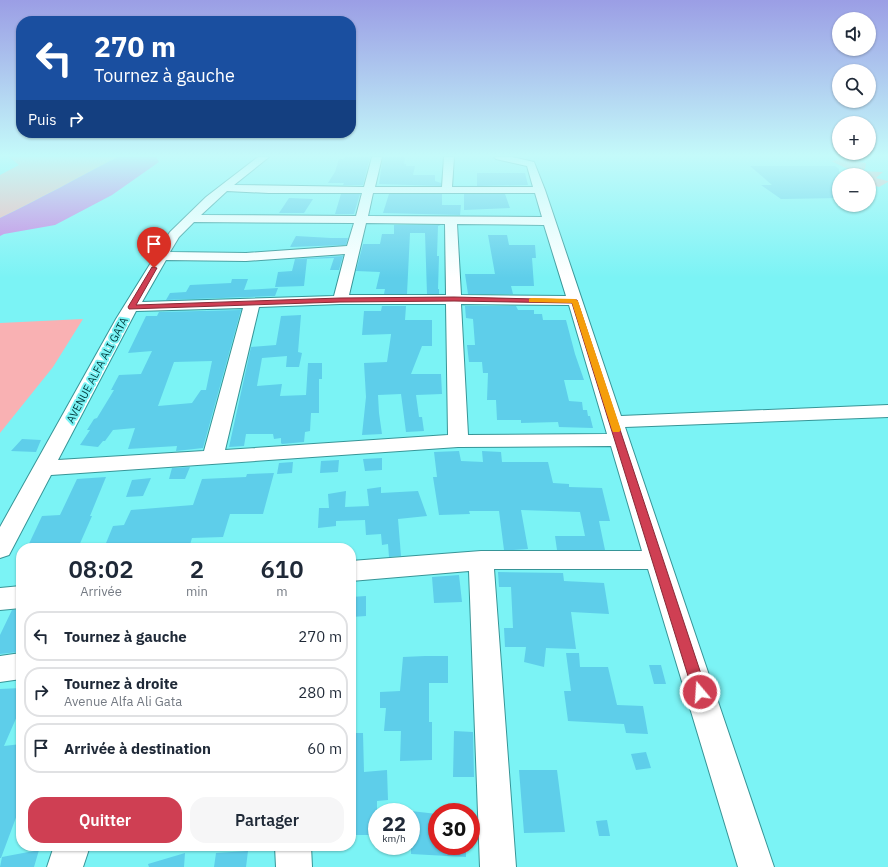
<!DOCTYPE html>
<html lang="fr">
<meta charset="utf-8">
<style>
:root{--surface:#fff;--page:#f6f6f7;--text:#1f2937;--muted:#747a83;--line:#e0e1e3;--accent:#cf3f53}
body{margin:0;font-family:"IBM Plex Sans",sans-serif;background:var(--page);color:var(--text);height:100vh;display:flex;flex-direction:column;font-size:15px;white-space:nowrap}
*{box-sizing:border-box;margin:0}
p{font-size:13px;color:var(--muted)}
.icon{flex:none;width:22px;height:22px;fill:none;stroke:currentColor;stroke-width:2;stroke-linecap:round;stroke-linejoin:round}
.map{position:relative;flex:1;overflow:hidden}
.side{position:absolute;left:16px;top:543px;width:340px;height:308px;display:flex;flex-direction:column;background:var(--surface);border-radius:16px;box-shadow:0 1px 3px #0004}
.side>*{flex:none}
.guide{position:absolute;left:16px;top:16px;width:340px;height:122px;border-radius:16px;box-shadow:0 1px 3px #0004;background:#1a4fa0;color:#fff;overflow:hidden}
.buttons{position:absolute;left:832px;top:12px;display:grid;gap:8px}
.buttons a{display:grid;place-items:center;width:44px;height:44px;border-radius:50%;background:var(--surface);box-shadow:0 1px 3px #0004;font-size:20px}
.speed{position:absolute;left:368px;top:803px;display:flex;gap:8px;font-size:20px;font-weight:700;text-align:center}
.speed>*{display:grid;place-content:center;width:52px;height:52px;border-radius:50%;background:var(--surface);box-shadow:0 1px 3px #0004;line-height:1}
.speed small{font-size:10px;font-weight:400}
.speed .limit{border:6px solid #d22;background:#fff;color:#111}
.pin{position:absolute;display:grid;place-items:center;width:34px;height:34px;color:#fff;margin:-41px -17px;border-radius:50% 50% 50% 0;rotate:-45deg;box-shadow:0 0 4px #0007}
.pin .icon{rotate:45deg}
.me{position:absolute;width:44px;margin:-22px;rotate:342deg;stroke-linejoin:round;filter:drop-shadow(0 0 3px #0008)}
.turn{display:flex;align-items:center;gap:14px;height:84px;padding:0 12px;font-size:18px}
.turn .icon{width:52px;height:52px;stroke-width:2.5}
.turn b{display:block;font-size:28px;line-height:34px}
.then{display:flex;align-items:center;height:38px;padding:0 12px;background:#0003;gap:8px;font-size:15px}
.eta{display:flex;justify-content:space-evenly;align-items:center;height:68px;text-align:center}
.eta b{font-size:24px;font-weight:600;line-height:28px}
.button{display:flex;gap:8px;margin-top:auto;padding:8px 12px}
.button a{flex:1;height:46px;border-radius:16px;background:var(--accent);color:#fff;font-size:16px;font-weight:600;line-height:46px;text-align:center}
.button a+a{background:var(--page);color:var(--text)}
ul{padding:0;list-style:none}
li{display:flex;align-items:center;gap:12px;height:50px;margin:0 8px 6px;padding:0 4px;border:2px solid var(--line);border-radius:16px}
li div{flex:1}
li b{display:block;font-size:15px}
li em{font-style:normal}
.map>svg:first-child{display:block}
</style>
<div class="map">
<svg width="888" height="867" viewBox="0 0 888 867">
<rect width="100%" height="100%" fill="#7bf3f5"/>
<!-- green -->
<path fill="#f9b1b3" d="M9,157h109c-39,20 -78,42 -118,61v-43l19,-10z
M841,159l25,4 -1,6 -5,2 23,1 -7,6 12,3v1l-9,5 -10,-3v-9h-14l-6,-4 1,-1 -19,-9z
M83,319l-30,48 -53,66v-110z"/>
<!-- water -->
<path fill="#c77de1" d="M118,157h38l3,5 -47,33 -57,30 -51,9 -4,2v-18c40,-19 79,-41 118,-61z"/>
<!-- building -->
<path fill="#5eceea" fill-rule="evenodd" d="M344,157h26l-7,28h-20l1,-2h-16l7,-11 4,-13h4z
M383,157h22l-1,7h2v2h9l-2,9h22v6l6,2v3l-62,-2z
M750,166h85l4,3v29l-58,1 -20,-14h11z
M477,173h48l3,12 -51,1z
M341,194h19l-6,20h-19z
M389,194h53v11h19l-1,10 -77,-2z
M464,194h41l5,14 -46,2z
M289,198l24,1 -9,14h-25z
M394,225h47l-3,1 -1,30h2l-1,33h1v5h-12l-2,-61h-15l-3,61h-23l1,-5h-9l4,-17 -24,-1 7,-27h17l2,-10h12z
M488,235h19l2,10h26l1,13h-4l2,28h-23l2,8h-45l-3,-20h30z
M296,236l35,2h17l-2,7 -56,2z
M343,256l-4,14h-9l4,-12 -27,1 -3,27 -29,1 3,-15 14,-1 3,-12z
M232,279h16l-4,11 34,-2 -3,8 -109,4 4,-7 16,-1 4,-7 41,-2z
M382,306h24l-1,14h27v26h-10l-11,28h30l1,20 -26,1 3,22h3l2,14 -18,1 -5,-38 -23,1 1,18 3,21 -20,1 4,-38 -2,-34 23,-1 4,-27v-1l-29,1 2,-24h17z
M465,306h51l2,4h16v4h8l1,6h23l9,34 9,26h-20l5,21 13,1 1,8h4l1,6h2l3,12 -34,-1 -1,-5 -37,1v-3h-24l-1,-20h-9l1,-27h-5l-1,-11h-13l-2,-17h8l-2,-26 -7,-1z
M241,310l-38,138 -27,3 1,-5 -49,3 7,-21 -22,2 -8,11h-2l-5,6 -18,-2 10,-15h-3l7,-11 3,-1 17,-28h-3l8,-15 22,-1 11,-23 -24,2 18,-37h11l2,-4zM212,361l-6,29h-5l-9,13 -34,3 16,-44z
M301,315l-3,37 4,1 -3,14h-13l1,-11 -25,2 -5,28 25,-2 -2,12 26,-1 2,-32h14v16h-3v34h-8l-1,18 -5,1 -1,10 -22,2 -1,-1v-5l-7,1 -1,-5h-27l-2,12 -15,1 22,-100 25,-2 5,-29z
M22,439l19,1 -5,12 -25,-1z
M459,451l2,10 22,1 -1,-11 19,1 1,10h46l5,21 16,1v3l33,1 8,33h-11l6,29h-48l-2,-14h30l-5,-24 -59,-2 7,39 -15,1h-9l-5,-39h-30l1,3 -31,1 -6,-38h4l-3,-25z
M382,458v12l-17,1 -2,-12z
M339,460l-1,12 -18,1 1,-12z
M293,462l-1,11 -15,1 2,-11z
M190,467l-5,12h-16l3,-11z
M274,473l-11,41h-33l-7,23 -31,1 -3,10h-85l9,-22 11,-1 7,-15 62,-5 9,-26 44,-2 1,-3z
M106,477l-16,39h2l-14,32h-51l15,-32 18,-1 17,-36z
M151,478l-8,18 -17,1 6,-17z
M381,487v6l37,-2 9,25 -29,3 3,37 -12,1 -1,-13 -6,1 -1,-11 -15,1 -1,-15 -29,1v5l-18,2 1,-20h10l-1,-14 18,-3 -1,16 24,-1 -2,-17z
M498,572l65,1 1,8 40,2 5,31 -38,-2 5,37 -30,-1 -2,19 -20,-5 2,-15h-21l-1,-19h9l-2,-41h-12z
M459,575l3,27 -28,1 -2,-26z
M366,596v20l-15,1v-20z
M12,610h9v35l-3,7 -18,2v-19z
M566,653h13l1,14h28l9,38 26,1 5,28 -22,-1 -2,-9 -56,-3 -4,-30h7z
M425,656h23v27h-19v39h3v38l-32,1 1,-30h-17l2,-23h-6v-16l20,-1 3,-34z
M649,665h12l5,19h-12z
M21,688v19l-17,39 17,-2v60l-20,54h-1v-169z
M454,731l19,1 1,45h-21z
M351,733h12l1,39 23,-2 1,30 -11,1v34h-24l3,-32h-5z
M646,752l5,16 -15,2 -5,-16z
M519,770h38l8,62 -41,1z
M411,811l26,3v32h29v11l-55,-3z
M607,820l3,16h-11l-3,-15z
M39,850l-5,17h-34l2,-10z
M248,851l-2,16h-32l2,-14z
M185,853l-1,14h-35l-1,-3z"/>
<g fill="none" stroke-linecap="round" stroke-linejoin="round">
<defs>
<path id="minor" d="M258,157h11l-35,28 130,2 8,-30h10l-7,30h67l2,-30h10l-2,30h81l-6,-21 -31,-7 -2,-2h18l22,5 11,28 76,226 267,-11v12l-263,10 149,440h-36l-90,-298h-154l22,298h-36l-11,-296 -118,10v-20l130,-10h161l-31,-105 -153,1 -407,28 -42,80 -9,3v-31l116,-208 54,-87 36,-35zM227,191l42,2h93l-6,23 -155,-1zM373,193h162l7,24 -174,-1zM194,222l160,1 -7,23 -101,7 -76,-1 9,-15zM366,223l79,1 1,71h-97zM457,224l87,1 22,71 -105,-1zM345,254l-11,42 -192,6 24,-42 80,1zM340,304h106l2,131 -223,15 34,-143zM461,304l108,1 38,129 -139,1zM243,308l-39,143 -146,9 78,-149z
M21,586v22l-21,2v-22z
M21,653v26l-21,3v-26z
M54,846h36l-7,21h-36z
M275,846h36l1,21h-36z"/>
</defs>
<!-- minor casing -->
<use href="#minor" stroke="#379597" stroke-width="2"/>
<!-- minor -->
<use href="#minor" fill="#fff" fill-rule="evenodd"/>
</g>
<!-- sky -->
<linearGradient id="sky" x2="0" y2="1"><stop stop-color="#9b9ee5"/><stop offset="0.56" stop-color="#c4fafa"/><stop offset="1" stop-color="#c4fafa" stop-opacity="0"/></linearGradient>
<rect width="888" height="278" fill="url(#sky)"/>
<!-- route -->
<path fill="#cf3f53" stroke="#872936" d="M152,267l5,1 -21,37 204,-7 114,-1 123,3 130,392 -2,4 -5,2 -5,-2 -2,-4 -121,-389 -118,-2 -114,1 -211,7 -1,-2z"/>
<!-- slow -->
<path fill="#f59e0b" d="M531,298l44,1 3,2 43,129 -2,2h-6l-1,-2 -40,-127 -43,-1v-3z"/>
<g text-anchor="middle" stroke-width="4" stroke-linejoin="round" paint-order="stroke">
<!-- street labels -->
<g font-size="11" fill="#013b3d" stroke="#7bf3f5">
<text transform="translate(97 370) rotate(-62)" y="4">AVENUE ALFA ALI GATA</text>
</g>
</g>
</svg>
<div class="buttons">
<a><svg class="icon" aria-label="sound" viewBox="0 0 24 24"><path d="M4 9h4l5-4v14l-5-4H4zM17 9q2 3 0 6"/></svg></a>
<a><svg class="icon" aria-label="search" viewBox="0 0 24 24"><circle cx="10" cy="10" r="6"/><path d="M15 15l6 6"/></svg></a>
<a>+</a>
<a>−</a>
</div>
<div class="speed"><div>22<small>km/h</small></div><div class="limit">30</div></div>
<div class="pin" style="left:154px;top:268px;background:#d93025"><svg class="icon" aria-label="arrive" viewBox="0 0 24 24"><path d="M6 21V4h12l-3 4 3 4H6"/></svg></div>
<svg class="me" style="left:700px;top:692px" viewBox="-20 -20 40 40"><circle r="17" fill="#cf3f53" stroke="#fff" stroke-width="3"/><path d="M0-11L8 9 0 5-8 9z" fill="#fff"/></svg>
<div class="guide">
<div class="turn"><svg class="icon" aria-label="left" viewBox="0 0 24 24"><path d="M17 20v-9H6M10 6l-5 5 5 5"/></svg><div><b>270 m</b>Tournez à gauche</div></div>
<div class="then">Puis<svg class="icon" aria-label="right" viewBox="0 0 24 24"><path d="M7 20v-9h11M14 6l5 5-5 5"/></svg></div>
</div>
<section class="side">
<div class="eta">
<div><b>08:02</b><p>Arrivée</p></div>
<div><b>2</b><p>min</p></div>
<div><b>610</b><p>m</p></div>
</div>
<ul>
<li><svg class="icon" aria-label="left" viewBox="0 0 24 24"><path d="M17 20v-9H6M10 6l-5 5 5 5"/></svg><div><b>Tournez à gauche</b></div><em>270 m</em></li>
<li><svg class="icon" aria-label="right" viewBox="0 0 24 24"><path d="M7 20v-9h11M14 6l5 5-5 5"/></svg><div><b>Tournez à droite</b><p>Avenue Alfa Ali Gata</p></div><em>280 m</em></li>
<li><svg class="icon" aria-label="arrive" viewBox="0 0 24 24"><path d="M6 21V4h12l-3 4 3 4H6"/></svg><div><b>Arrivée à destination</b></div><em>60 m</em></li>
</ul>
<div class="button"><a>Quitter</a><a>Partager</a></div>
</section>
</div>
